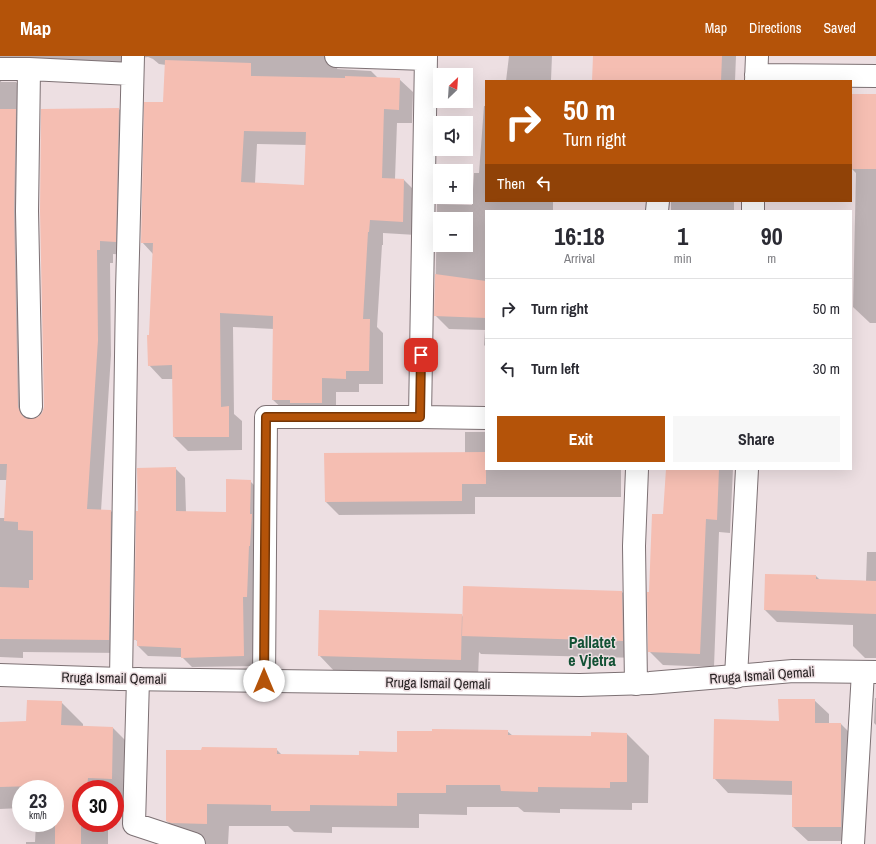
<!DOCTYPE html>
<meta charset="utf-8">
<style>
:root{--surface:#fff;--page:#f7f7f7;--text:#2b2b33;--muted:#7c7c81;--line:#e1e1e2;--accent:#b45309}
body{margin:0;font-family:"Archivo Narrow",sans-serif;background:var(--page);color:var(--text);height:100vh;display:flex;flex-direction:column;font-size:15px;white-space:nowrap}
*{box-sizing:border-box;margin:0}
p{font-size:13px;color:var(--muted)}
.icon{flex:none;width:22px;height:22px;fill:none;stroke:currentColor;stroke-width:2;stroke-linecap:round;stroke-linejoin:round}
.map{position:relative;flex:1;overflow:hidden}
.panel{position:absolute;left:485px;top:154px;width:367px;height:260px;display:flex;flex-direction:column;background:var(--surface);border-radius:0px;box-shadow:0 4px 16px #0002}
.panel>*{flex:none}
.top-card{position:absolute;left:485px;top:24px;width:367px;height:122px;border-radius:0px;box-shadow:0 4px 16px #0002;background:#b45309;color:#fff;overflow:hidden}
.needle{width:26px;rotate:25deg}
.tools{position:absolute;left:433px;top:12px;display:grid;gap:8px}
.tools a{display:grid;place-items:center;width:40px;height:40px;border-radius:0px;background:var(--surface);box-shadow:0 4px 16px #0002;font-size:20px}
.speed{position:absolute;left:12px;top:724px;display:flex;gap:8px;font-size:20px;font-weight:700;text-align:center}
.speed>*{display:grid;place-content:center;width:52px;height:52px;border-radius:50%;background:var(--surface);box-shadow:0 4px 16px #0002;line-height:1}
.speed small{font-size:10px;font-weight:400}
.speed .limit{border:6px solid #d22;background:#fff;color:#111}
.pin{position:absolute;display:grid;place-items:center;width:34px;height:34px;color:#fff;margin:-17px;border-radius:8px;box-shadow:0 2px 6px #0006}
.me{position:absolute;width:44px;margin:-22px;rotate:0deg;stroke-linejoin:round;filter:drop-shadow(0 0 3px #0008)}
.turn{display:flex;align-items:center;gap:14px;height:84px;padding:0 12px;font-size:18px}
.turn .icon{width:52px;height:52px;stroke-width:2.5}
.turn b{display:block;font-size:28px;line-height:34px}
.then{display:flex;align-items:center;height:38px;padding:0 12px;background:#0003;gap:8px;font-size:15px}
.eta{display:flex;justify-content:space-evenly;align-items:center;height:68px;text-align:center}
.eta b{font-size:24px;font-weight:700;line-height:28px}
.primary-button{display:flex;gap:8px;margin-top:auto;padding:8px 12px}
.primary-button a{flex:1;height:46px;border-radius:0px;background:var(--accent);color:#fff;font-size:16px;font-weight:700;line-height:46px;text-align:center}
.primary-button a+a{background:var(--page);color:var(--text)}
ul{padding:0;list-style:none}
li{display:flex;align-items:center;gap:12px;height:60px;padding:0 12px;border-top:1px solid var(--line)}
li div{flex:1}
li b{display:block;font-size:15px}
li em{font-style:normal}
header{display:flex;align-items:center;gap:24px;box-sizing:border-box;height:56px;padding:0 20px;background:var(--accent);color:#fff}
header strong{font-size:19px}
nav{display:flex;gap:22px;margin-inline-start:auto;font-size:14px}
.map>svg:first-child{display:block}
</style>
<header>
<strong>Map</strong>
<nav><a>Map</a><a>Directions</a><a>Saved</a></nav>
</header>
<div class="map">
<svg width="876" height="788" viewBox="0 0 876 788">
<rect width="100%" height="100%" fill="#eddfe2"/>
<!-- shadow -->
<path fill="#0003" fill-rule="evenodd" d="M0,0h385l-46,7 -2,6 34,2 7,7 21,1 14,13 -1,31h-15l-2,56 9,1 14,14 -2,41 -33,-2v12h-1l-5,82 6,6v51h-24v8h-23v25l-49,-4 -14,-13 1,-71 -41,-2 1,87 8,7v29l-54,1 -14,-14v-58h-12l-13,-14 4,-111 -11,-12 22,-139 2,-38 -7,-1 -6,-5 -5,-2 -7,1 -5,5 -91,-4v4l-43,14 -1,5h15l14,14 -2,130 4,194 6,-2 5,-5 76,-304 13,14 -3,132 -16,-1v9h-3l1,92 -10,156h10l13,14 -2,128 -99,-1v6l-23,-1v-139h5l2,-38h-7zM257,88l50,1 -2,41 -50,-3z
M509,0h43l-1,24 7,1h-52z
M594,0h142l-1,25h-60z
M851,39h25v228h-6l-17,-16 3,-134 -5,-5z
M484,50h2v95h67v10h-67v136l-2,-2 1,-15 -36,-1 -14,-14 2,-111 35,1 2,-32h5zM440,163h26v26h-26z
M671,145h63v10h-63z
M465,376h21v37h135v28h-146v17l-136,1 -13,-13 139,-49z
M175,412l10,10 1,34 41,1 23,-32 10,10 -4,116h-3l1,59 -62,1 -10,-10 -34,-1 -10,-10v-4l-3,-3z
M667,413h66l-3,64 -11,-1 -5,135 -51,-2 -14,-14 1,-58 14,-78z
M867,496h9v106h-11l-12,-12v-21l-76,-3 -12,-12 51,-34 4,4 46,1z
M622,536l17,18 1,48 -159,-4 -2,-2 -1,25 -142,-4 -17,-18 143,-40 1,2z
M875,642h1v27l-2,-2z
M814,644l15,14v10h12l14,14v103h-47l-15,-14v-32l-65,-2 -14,-15 66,-56z
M61,646l22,22v3l30,1 21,21 -1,51 -18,-1v-10h-34v34h27v21h-82v-2h9l1,-19h19v-34h-34v19l-21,1v-86l27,-1z
M507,675l6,5 79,1 35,-3 22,22 -1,47h-16v7l-72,-1v4l-36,-1 -6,-5h-51v8l-48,-1v14l-87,-1v6l-38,-1 -6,-6h-59l-1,18h-37l-2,-1 -22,-22 109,-72 6,6 78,1 38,-3z"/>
<!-- building -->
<path fill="#f5beb2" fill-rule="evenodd" d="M593,0h129l-1,25h-129z
M165,4l86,3v13l94,2v-2l55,2 -1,32 -15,-1 -2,69 22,1 -1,43 -33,-2 -1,12h-1l-5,87h7l-1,52h-23v8l-24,-1v25h-32v-3h-18l1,-84 -53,-3 1,94 8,-1v31h-56l-1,-72 -24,1 -1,-31h2l4,-92h-12l3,-141h19zM244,75l62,1 -2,53 -63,-3z
M851,38h25v75h-25z
M119,52l-3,134 -16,-1v9h-3l1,90 -11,169 24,1 -2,130 -109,-1v-52l29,1v-8h4v-49l-15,-1v-8l-14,-1 3,-57h-7v-355h16l-2,102 4,196 3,7 4,4 6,1 7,-2 4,-4 2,-6 -4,-196 1,-102z
M435,218l51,7v37l-52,-2z
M486,396v32h-24v17l-137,1 -1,-49z
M176,411v44l50,1v-33l25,1 -1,34h2l-2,32h-1l-2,51h-4l1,59 -63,2v-10l-44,-2v-6h-3l2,-129h2l-1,-43z
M666,413h53l-2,51 -11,-1 -6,135 -52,-2 -1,-60h2l3,-78h11z
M765,518l51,1v4l60,2v33l-112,-4z
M463,530l159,5 1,50 -161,-5z
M319,554l143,4 -1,46 -143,-4z
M778,643h37v24h26v104h-49v-46l-79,-2 1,-60 65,2z
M27,644l35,1 -1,24 52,2 -1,52 -24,-1 -1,11h-6v55h-26v-55h-19v-3l-36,1v-65l26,-1z
M432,673l76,1v5l83,1v-4l36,1v49h-17v6l-72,-1v5l-37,-1 -1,-6h-54v8h-49v13l-87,-1v6h-39v-6l-64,-1v20l-36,-1 -5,-2v-71h35l1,-3 75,1v6l82,1v-4l38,1v-21h35z"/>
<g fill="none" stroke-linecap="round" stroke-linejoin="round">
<defs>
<path id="minor" d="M336,0l90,3
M0,13h29l103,5
M29,13l-2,142 4,196
M756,19l120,1
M756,25l1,-25
M657,155l1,-10
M753,155v-10
M420,361l66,1
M736,621l11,-208
M121,623l6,-387 6,-236
M138,623l-4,145 60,20
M264,625l2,-264h154l6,-361
M636,628l-2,-138 3,-77
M853,788l10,-172"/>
<path id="tertiary" d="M0,619l121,4 459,6 70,-2 143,-12 83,1"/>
</defs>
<!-- minor casing -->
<use href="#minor" stroke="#7d7174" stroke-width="24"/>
<!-- tertiary casing -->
<use href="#tertiary" stroke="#7d7174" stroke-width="24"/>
<!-- minor -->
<use href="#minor" stroke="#fff" stroke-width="22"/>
<!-- tertiary -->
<use href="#tertiary" stroke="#fff" stroke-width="22"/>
</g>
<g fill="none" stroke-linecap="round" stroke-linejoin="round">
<defs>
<path id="route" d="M264,625l2,-264h154l1,-62"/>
</defs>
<!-- route casing -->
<use href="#route" stroke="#753606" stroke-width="10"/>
<!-- route -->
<use href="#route" stroke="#b45309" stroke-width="7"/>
</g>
<g text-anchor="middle" stroke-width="3" stroke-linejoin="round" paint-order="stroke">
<!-- street labels -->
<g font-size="14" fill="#272223" stroke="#eddfe2">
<text transform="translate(762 619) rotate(-4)" y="5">Rruga Ismail Qemali</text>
<text transform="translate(114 622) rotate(1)" y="5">Rruga Ismail Qemali</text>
<text transform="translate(438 627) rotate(1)" y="5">Rruga Ismail Qemali</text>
</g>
<!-- quarter labels -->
<g font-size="16" font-weight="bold" fill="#125134" stroke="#eddfe2">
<text x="592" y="592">Pallatet<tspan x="592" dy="18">e Vjetra</tspan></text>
</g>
</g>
</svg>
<div class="tools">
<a><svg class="needle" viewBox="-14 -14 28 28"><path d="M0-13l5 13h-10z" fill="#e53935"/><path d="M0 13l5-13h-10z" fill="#7c7c81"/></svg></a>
<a><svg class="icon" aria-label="sound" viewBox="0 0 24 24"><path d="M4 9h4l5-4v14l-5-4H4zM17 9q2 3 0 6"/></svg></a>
<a>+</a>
<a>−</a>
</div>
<div class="speed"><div>23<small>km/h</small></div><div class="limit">30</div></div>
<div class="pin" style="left:421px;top:299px;background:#d93025"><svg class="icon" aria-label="arrive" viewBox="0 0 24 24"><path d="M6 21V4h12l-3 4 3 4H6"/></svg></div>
<svg class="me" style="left:264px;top:625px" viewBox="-20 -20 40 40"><circle r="19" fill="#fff"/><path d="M0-13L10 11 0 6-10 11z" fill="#b45309"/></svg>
<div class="top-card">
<div class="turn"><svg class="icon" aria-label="right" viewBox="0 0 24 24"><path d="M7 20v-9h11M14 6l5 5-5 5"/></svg><div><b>50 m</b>Turn right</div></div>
<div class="then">Then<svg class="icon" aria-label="left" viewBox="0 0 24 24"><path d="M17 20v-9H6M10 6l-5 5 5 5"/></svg></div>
</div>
<section class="panel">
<div class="eta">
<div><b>16:18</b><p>Arrival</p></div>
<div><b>1</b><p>min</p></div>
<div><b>90</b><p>m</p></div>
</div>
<ul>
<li><svg class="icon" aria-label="right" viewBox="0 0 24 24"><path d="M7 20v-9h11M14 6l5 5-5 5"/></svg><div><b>Turn right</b></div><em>50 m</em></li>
<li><svg class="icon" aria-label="left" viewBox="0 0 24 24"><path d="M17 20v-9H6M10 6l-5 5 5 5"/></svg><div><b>Turn left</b></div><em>30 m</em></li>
</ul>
<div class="primary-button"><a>Exit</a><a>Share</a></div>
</section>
</div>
